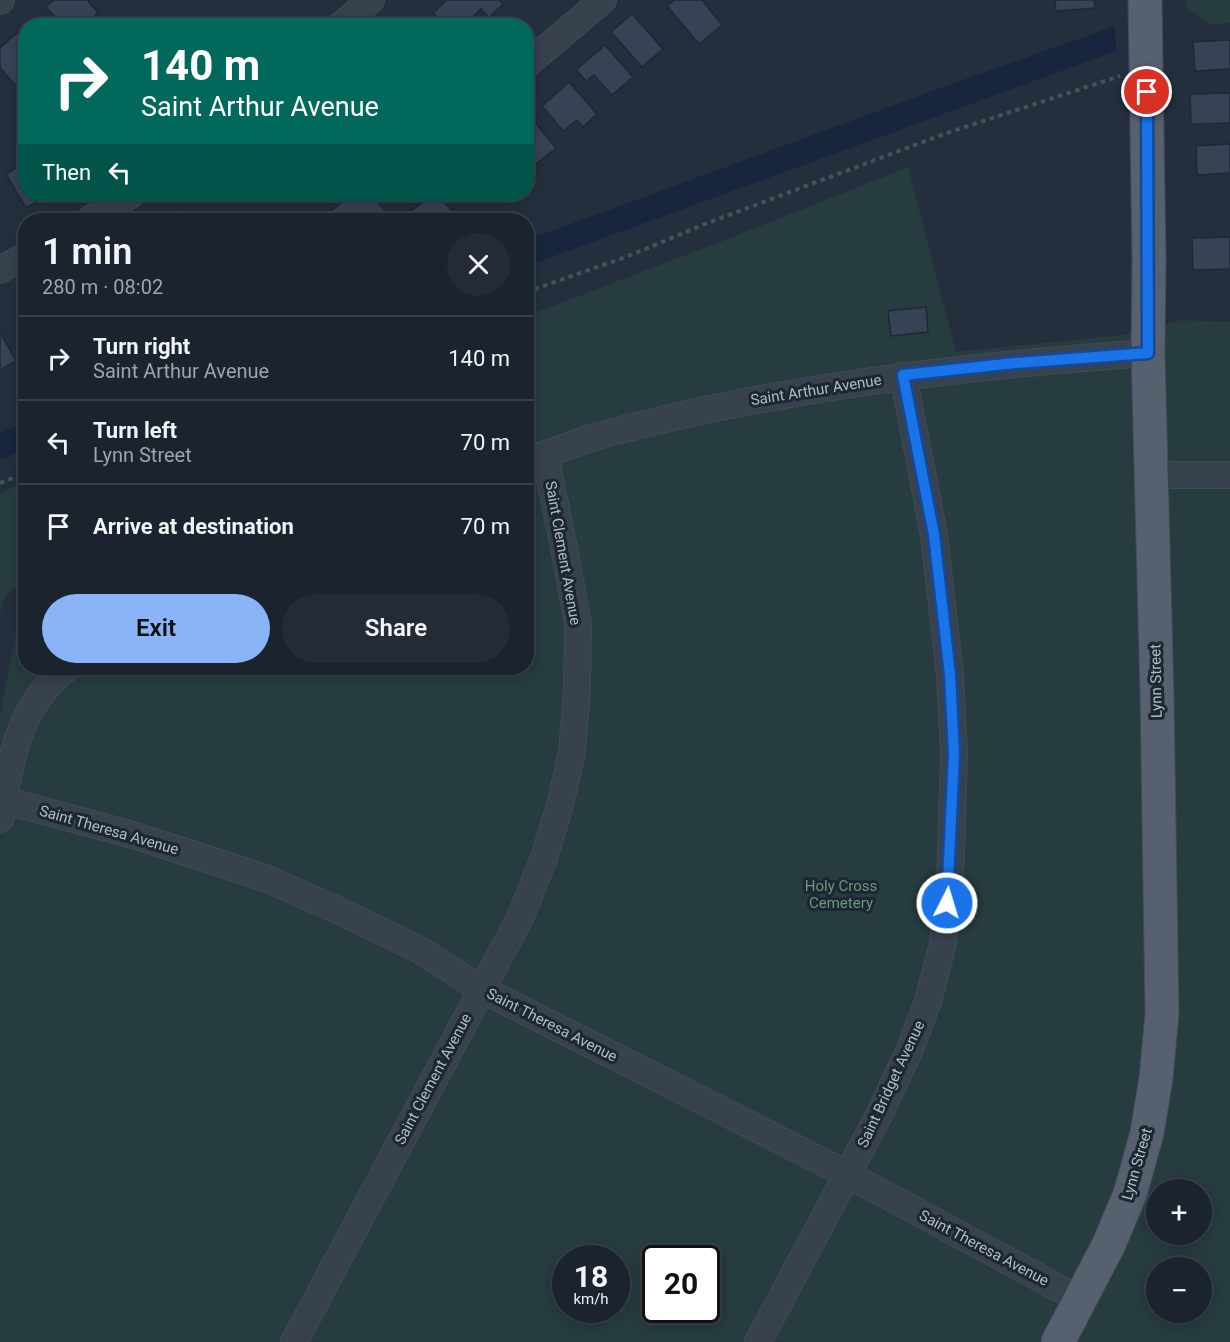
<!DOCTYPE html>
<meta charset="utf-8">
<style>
:root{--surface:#1b232e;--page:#242b36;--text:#f1f3f6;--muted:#a0a4aa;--line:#39404a;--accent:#8ab4f8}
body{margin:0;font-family:Roboto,sans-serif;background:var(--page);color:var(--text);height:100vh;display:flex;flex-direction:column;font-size:22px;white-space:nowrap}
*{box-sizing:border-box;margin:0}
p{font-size:20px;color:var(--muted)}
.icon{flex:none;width:33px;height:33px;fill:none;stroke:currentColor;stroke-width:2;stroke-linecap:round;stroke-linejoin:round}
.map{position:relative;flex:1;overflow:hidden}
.drawer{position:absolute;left:18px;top:213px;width:516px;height:462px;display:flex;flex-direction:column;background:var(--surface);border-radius:24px;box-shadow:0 3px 15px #0003,0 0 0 2px var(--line)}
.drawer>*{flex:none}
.guide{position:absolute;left:18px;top:18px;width:516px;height:183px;border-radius:24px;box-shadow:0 3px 15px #0003,0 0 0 2px var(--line);background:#00695c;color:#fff;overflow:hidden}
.tools{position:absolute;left:1146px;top:1179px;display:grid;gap:12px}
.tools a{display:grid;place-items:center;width:66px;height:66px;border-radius:50%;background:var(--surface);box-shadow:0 3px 15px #0003,0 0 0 2px var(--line);font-size:30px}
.speed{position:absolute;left:552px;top:1245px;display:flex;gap:12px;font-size:30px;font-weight:700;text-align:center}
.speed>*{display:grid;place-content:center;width:78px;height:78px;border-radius:50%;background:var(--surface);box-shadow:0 3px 15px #0003,0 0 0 2px var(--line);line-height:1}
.speed small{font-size:15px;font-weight:400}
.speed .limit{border:3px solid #111;border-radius:9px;background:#fff;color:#111}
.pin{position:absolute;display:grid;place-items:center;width:51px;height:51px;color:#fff;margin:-26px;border:3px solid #fff;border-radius:50%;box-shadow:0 2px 6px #0007}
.me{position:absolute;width:66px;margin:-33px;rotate:5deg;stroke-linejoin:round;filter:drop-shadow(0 0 4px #0008)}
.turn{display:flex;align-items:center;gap:21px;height:126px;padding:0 24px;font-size:27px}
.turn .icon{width:78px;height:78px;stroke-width:2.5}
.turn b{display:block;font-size:42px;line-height:51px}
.then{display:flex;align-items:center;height:57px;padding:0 24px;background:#0003;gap:12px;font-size:22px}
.round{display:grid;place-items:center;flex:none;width:63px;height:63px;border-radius:32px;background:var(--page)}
.summary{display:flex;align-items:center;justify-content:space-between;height:102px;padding:0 24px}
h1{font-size:36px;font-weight:600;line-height:45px}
.primary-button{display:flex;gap:12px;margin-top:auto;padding:12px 24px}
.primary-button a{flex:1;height:69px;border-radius:36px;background:var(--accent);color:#111;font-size:24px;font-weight:600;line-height:69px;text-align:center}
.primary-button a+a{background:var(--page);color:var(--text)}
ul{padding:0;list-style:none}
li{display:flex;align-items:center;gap:18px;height:84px;padding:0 24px;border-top:2px solid var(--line)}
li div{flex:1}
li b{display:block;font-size:22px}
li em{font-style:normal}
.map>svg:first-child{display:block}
</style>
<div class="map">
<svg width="1230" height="1342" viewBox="0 0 1230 1342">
<rect width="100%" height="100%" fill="#242f3e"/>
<!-- green -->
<path fill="#263c3f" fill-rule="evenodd" d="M1185,0h45v23l-20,1 -23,-16z
M908,167l48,185 167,-17 59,-15 48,2v1020h-1230v-626l25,-131 1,83h500l1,-352 198,-76zM1156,1190h46v44h-46zM566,1258h50v52h-50zM656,1258h50v52h-50zM1156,1268h46v44h-46z
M25,482v98l-19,14 -6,18v-119z"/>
<!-- water -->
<path fill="#17263c" d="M1115,26l1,25 -589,215v-26l430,-158z
M25,424v26l-25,10v-27z"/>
<!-- building -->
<path fill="#364354" stroke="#1f2835" stroke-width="1.5" d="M54,0h33l11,13 -14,13h-21l-17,-19z
M447,0h52l4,4 -14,14 -8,-9 -18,17h-18l-12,-13z
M675,0h27l20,25 -23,19 -32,-38z
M1055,0h39l1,8 -39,3z
M632,14l31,35 -21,18 -31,-35z
M28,23l3,3h-5v66l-2,2 -24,-26v-20z
M1230,40v29l-35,2 -2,-29z
M605,45l28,32 -21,18 -18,-20 -8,6 -10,-11z
M569,82l28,32 -14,13 -6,-7 -14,11 -21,-25z
M1230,93v30l-39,1 -1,-30z
M532,119l24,29 -24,19 -6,-7v-36z
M1230,144v29l-33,2 -1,-29z
M26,162v32h25l-25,14 -20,-34z
M352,194h19l15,18 -10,8h-22l-2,-2 -3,2h-11l-7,-9z
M434,194h4l17,21 -8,5h-37l-4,-5z
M182,209l9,11h-24z
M1230,237v32l-37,1 -1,-32z
M926,307l2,25 -37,4 -3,-25z
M0,332l16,29 -16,9z"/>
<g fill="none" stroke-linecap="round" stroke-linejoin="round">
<defs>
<path id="minor" d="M0,1l1,-1
M340,26l31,-26
M526,65l77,-65
M89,220l43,-26
M0,270l26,-14
M526,460c22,-6 43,-14 65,-22 20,-6 41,-11 62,-16 163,-39 328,-57 495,-69
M1150,475h80
M3,800l130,35 132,43 68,30 87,42 61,39 366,185 234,126
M0,819c11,-58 17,-113 67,-151
M294,1342l226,-424 24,-60 16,-53 12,-53 5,-63 1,-65 -13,-71 -20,-98
M758,1342l121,-227 31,-66 18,-48 15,-58 7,-59 4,-130 -4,-79 -16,-140 -31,-160"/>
<path id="major" d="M1058,1342l51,-98 21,-50 17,-61 9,-55 6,-64 -5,-318 -9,-343 1,-94 -4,-259"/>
</defs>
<!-- minor casing -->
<use href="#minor" stroke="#414a57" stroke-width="28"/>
<!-- major casing -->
<use href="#major" stroke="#414a57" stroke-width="35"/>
<!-- path -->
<path stroke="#3f5557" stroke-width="4" stroke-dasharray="4.5 4.5" stroke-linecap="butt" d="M526,292l100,-35 79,-33 242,-91 173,-57
M0,483l26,-10"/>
<!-- minor -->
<use href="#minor" stroke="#38414e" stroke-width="26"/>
<!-- major -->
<use href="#major" stroke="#56606e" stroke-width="33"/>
</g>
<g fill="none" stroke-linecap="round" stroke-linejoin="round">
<defs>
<path id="route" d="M947,903l7,-149 -4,-79 -16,-140 -31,-160 112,-12 133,-10 -1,-261"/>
</defs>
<!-- route casing -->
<use href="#route" stroke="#114b97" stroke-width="15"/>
<!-- route -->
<use href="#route" stroke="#1a73e8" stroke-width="10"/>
</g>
<g text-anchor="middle" stroke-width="6" stroke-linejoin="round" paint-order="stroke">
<!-- street labels -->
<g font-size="15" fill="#b4bcc9" stroke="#1d2633">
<text transform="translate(816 390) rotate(-9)" y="5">Saint Arthur Avenue</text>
<text transform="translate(563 553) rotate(80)" y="5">Saint Clement Avenue</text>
<text transform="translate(1156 681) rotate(-91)" y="5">Lynn Street</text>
<text transform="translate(109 830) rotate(16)" y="5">Saint Theresa Avenue</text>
<text transform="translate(552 1025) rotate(27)" y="5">Saint Theresa Avenue</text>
<text transform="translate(433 1079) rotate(-62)" y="5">Saint Clement Avenue</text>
<text transform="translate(891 1084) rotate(-65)" y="5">Saint Bridget Avenue</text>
<text transform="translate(1137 1164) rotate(-74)" y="5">Lynn Street</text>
<text transform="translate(984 1248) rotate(28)" y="5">Saint Theresa Avenue</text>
</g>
<!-- park labels -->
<g font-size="15" fill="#6b9a76" stroke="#1d2633">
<text x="841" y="891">Holy Cross<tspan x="841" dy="17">Cemetery</tspan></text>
</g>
</g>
</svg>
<div class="tools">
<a>+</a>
<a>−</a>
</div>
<div class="speed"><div>18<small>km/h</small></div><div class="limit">20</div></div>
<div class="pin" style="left:1147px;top:92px;background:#d93025"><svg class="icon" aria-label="arrive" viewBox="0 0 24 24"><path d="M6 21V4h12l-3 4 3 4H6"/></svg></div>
<svg class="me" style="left:947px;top:903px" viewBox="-20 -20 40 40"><circle r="17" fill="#1a73e8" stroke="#fff" stroke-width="3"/><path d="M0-11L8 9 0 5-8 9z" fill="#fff"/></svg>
<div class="guide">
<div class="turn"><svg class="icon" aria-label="right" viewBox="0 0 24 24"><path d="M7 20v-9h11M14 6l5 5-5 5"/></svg><div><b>140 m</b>Saint Arthur Avenue</div></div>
<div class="then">Then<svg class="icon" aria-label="left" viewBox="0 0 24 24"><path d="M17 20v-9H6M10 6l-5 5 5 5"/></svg></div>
</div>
<section class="drawer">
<div class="summary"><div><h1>1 min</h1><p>280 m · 08:02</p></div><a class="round"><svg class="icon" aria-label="close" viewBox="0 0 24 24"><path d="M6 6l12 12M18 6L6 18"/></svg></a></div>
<ul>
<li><svg class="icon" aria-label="right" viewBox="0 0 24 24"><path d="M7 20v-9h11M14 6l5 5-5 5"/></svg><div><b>Turn right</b><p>Saint Arthur Avenue</p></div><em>140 m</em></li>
<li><svg class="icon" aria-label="left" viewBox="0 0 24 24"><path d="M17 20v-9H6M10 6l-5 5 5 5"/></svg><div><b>Turn left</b><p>Lynn Street</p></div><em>70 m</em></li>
<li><svg class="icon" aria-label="arrive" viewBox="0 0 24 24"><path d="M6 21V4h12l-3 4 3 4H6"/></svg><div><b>Arrive at destination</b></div><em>70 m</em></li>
</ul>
<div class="primary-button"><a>Exit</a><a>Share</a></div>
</section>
</div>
